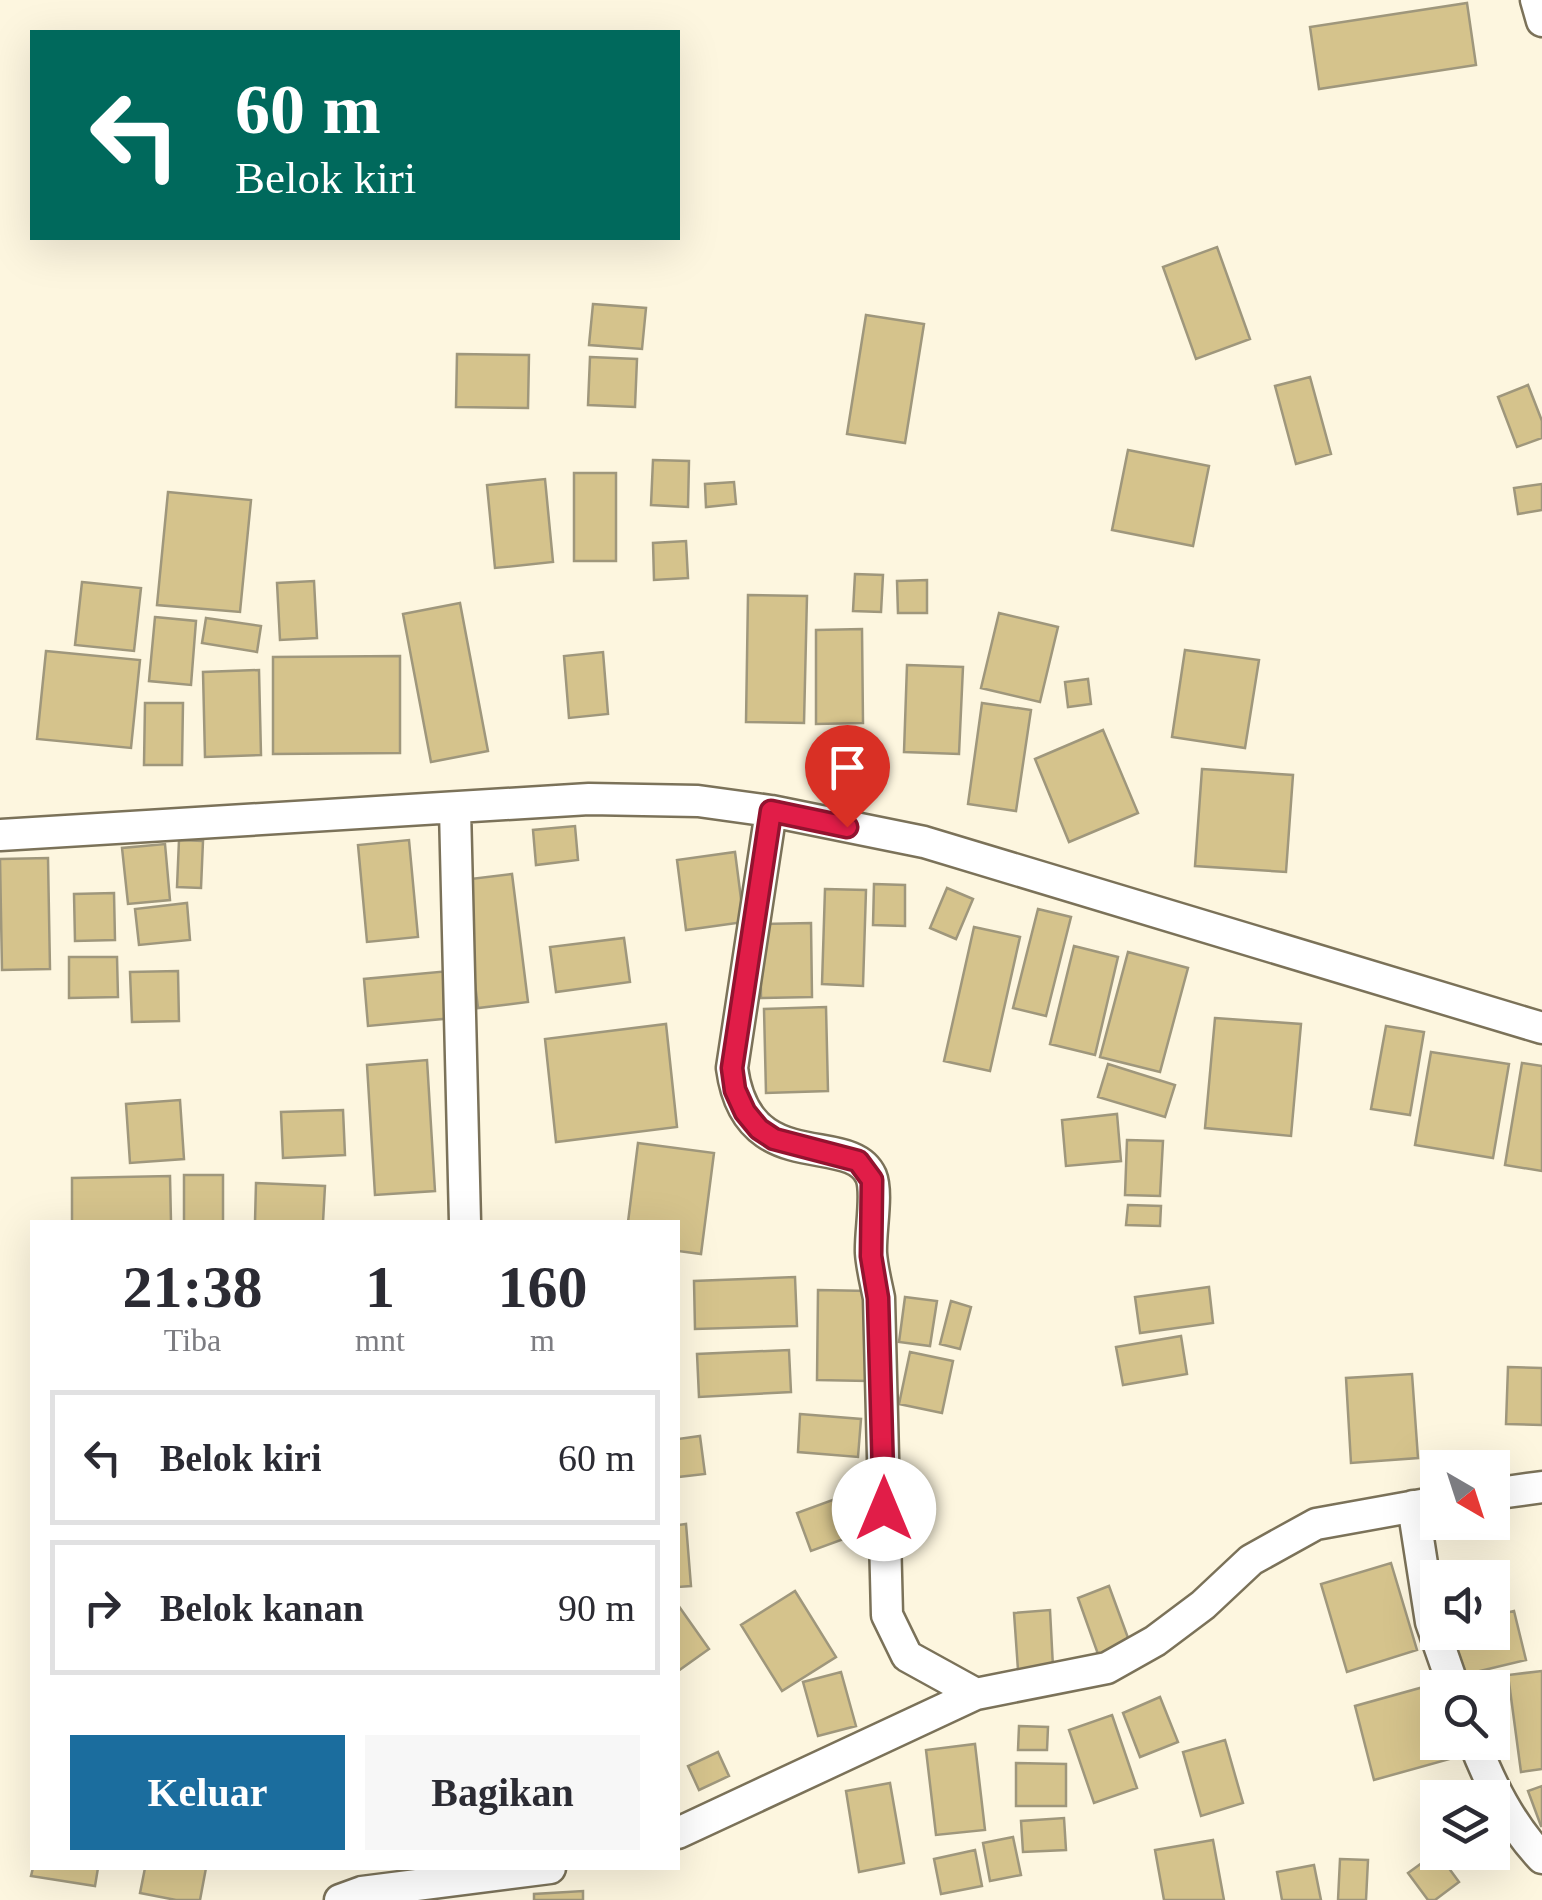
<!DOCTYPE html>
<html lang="id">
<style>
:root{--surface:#fff;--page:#f7f7f7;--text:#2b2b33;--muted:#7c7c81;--line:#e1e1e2;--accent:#1b6d9e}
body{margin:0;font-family:Georgia,serif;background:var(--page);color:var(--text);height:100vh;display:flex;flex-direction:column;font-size:38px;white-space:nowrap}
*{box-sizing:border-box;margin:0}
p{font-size:32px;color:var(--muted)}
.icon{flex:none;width:55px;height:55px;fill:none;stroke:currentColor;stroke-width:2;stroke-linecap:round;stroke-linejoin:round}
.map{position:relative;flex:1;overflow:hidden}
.sheet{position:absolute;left:30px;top:1220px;width:650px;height:650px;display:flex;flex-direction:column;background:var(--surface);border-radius:0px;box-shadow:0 10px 40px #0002}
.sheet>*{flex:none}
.hud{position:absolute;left:30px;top:30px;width:650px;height:210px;border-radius:0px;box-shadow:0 10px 40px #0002;background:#00695c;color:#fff;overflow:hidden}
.needle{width:65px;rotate:141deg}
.controls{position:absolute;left:1420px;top:1450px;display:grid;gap:20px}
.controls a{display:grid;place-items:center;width:90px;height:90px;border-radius:0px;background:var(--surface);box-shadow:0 10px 40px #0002;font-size:50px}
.pin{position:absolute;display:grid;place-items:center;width:85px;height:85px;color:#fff;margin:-102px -42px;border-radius:50% 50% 50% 0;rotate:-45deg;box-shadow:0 0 10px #0007}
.pin .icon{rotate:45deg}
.me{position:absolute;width:110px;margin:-55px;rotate:0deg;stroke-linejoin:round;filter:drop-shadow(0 0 8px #0008)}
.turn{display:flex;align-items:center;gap:35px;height:210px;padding:0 40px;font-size:45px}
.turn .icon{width:130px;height:130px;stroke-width:2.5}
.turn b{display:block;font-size:70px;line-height:85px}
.eta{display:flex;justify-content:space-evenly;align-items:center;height:170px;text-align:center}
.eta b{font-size:60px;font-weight:700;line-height:70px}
.primary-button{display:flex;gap:20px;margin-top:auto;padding:20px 40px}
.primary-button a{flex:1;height:115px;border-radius:0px;background:var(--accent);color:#fff;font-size:40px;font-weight:700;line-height:115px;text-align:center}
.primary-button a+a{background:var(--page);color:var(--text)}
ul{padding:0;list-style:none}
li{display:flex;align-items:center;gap:30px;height:135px;margin:0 20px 15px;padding:0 20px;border:5px solid var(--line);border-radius:0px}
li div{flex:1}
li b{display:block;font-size:38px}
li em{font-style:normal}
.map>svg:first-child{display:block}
</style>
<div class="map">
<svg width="1542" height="1900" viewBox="0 0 1542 1900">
<rect width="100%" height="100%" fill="#fdf6df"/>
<!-- building -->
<path fill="#d5c38c" stroke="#9f977c" stroke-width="2.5" d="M1467,3l9,62 -157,24 -9,-62z
M1217,247l33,92 -54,20 -33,-92z
M593,304l53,4 -4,41 -53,-4z
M866,315l58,9 -19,119 -58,-9z
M457,354l72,1 -1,53 -72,-1z
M590,357l47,2 -2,48 -47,-2z
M1310,377l21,77 -35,10 -21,-78z
M1528,385l14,36v17l-25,9 -19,-50z
M1128,450l81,16 -16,80 -81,-16z
M653,460l36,1 -1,46 -37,-2z
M574,473h42v88h-42z
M545,479l8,83 -58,6 -8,-83z
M734,482l2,22 -30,3 -1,-23z
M1542,484v26l-24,4 -4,-26z
M168,492l83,8 -11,112 -83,-7z
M686,541l2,37 -34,2 -1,-37z
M855,574l28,1 -2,37 -28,-1z
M927,580v33h-29l-1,-32z
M314,581l3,57 -37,2 -3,-57z
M82,582l59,6 -7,63 -59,-6z
M748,595l59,1 -3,127 -58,-1z
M460,603l28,148 -57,11 -28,-148z
M999,613l59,14 -18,75 -59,-14z
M155,617l41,4 -5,64 -42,-4z
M206,618l55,8 -4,26 -55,-9z
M862,629l1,94 -47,1v-94z
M1185,650l74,10 -14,88 -73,-11z
M46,651l94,9 -9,88 -94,-9z
M603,652l5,62 -39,4 -5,-62z
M400,656v97l-127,1v-97z
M907,665l56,2 -4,87 -55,-2z
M259,670l2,85 -56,2 -2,-85z
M1088,679l3,25 -23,3 -3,-25z
M145,703h38l-1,62h-38z
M982,703l49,7 -15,101 -48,-7z
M1103,730l35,83 -69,29 -34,-83z
M1202,769l91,6 -7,97 -91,-6z
M575,826l3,34 -42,5 -3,-35z
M179,840l24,1 -2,47 -24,-1z
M409,840l9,97 -51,5 -9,-97z
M165,844l5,56 -42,4 -6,-56z
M735,852l9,70 -58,8 -9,-70z
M48,858l2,111 -48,1 -2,-111z
M512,874l16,128 -50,6 -16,-128z
M874,884l31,1v41l-32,-1z
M947,888l26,11 -17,40 -26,-11z
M825,889l41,1 -3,96 -41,-2z
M114,893l1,47 -40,1 -1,-47z
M187,903l3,37 -51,5 -4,-36z
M1038,909l33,8 -25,99 -33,-8z
M811,923l1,74 -51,1 -1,-74z
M974,927l46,10 -30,134 -46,-10z
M624,938l6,44 -74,10 -6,-45z
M1074,946l44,11 -23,98 -45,-11z
M1128,952l60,16 -28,104 -60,-15z
M69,957h48l1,40 -49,1z
M178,971l1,50 -47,1 -2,-50z
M449,971l4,47 -85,8 -4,-47z
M826,1007l2,84 -62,2 -2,-84z
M1215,1018l86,6 -10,112 -86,-8z
M666,1024l11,103 -121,15 -11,-103z
M1386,1026l38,6 -14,83 -39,-6z
M1431,1052l78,12 -16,94 -78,-13z
M427,1060l8,131 -60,4 -8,-130z
M1522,1063l20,3v105l-37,-6z
M1108,1064l67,21 -10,32 -67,-20z
M180,1100l4,59 -54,4 -4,-59z
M343,1110l2,45 -62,3 -2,-46z
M1117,1114l4,47 -55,5 -4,-46z
M1127,1140l36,1 -3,55 -35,-1z
M638,1143l76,10 -13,101 -23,-3v-29h-50z
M184,1175h39v47h-39z
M170,1176l1,46h-99v-44z
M256,1183l69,3 -2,36h-68z
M1128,1205l33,1 -1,20 -34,-1z
M795,1277l2,49 -102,3 -1,-48z
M1209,1287l4,36 -73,10 -5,-36z
M818,1290l51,1 -1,90 -51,-1z
M905,1297l32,4 -7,45 -31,-4z
M951,1301l20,6 -11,42 -20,-5z
M1181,1336l6,38 -64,11 -7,-38z
M789,1350l2,42 -92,5 -2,-43z
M910,1352l43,9 -11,52 -43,-9z
M1508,1367l34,1v57l-36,-1z
M1412,1374l6,84 -67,5 -5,-85z
M800,1414l61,5 -3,38 -60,-5z
M700,1436l5,38 -27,3v-38z
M857,1491l14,38 -60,22 -14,-38z
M686,1524l5,62 -13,1v-62z
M1391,1563l26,87 -70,22 -26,-88z
M1109,1586l22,60 -32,11 -21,-59z
M795,1591l41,66 -54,34 -41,-66z
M678,1605l31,44 -31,22z
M1050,1610l3,57 -35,3 -4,-57z
M1514,1611l12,49 -67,16 -10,-44h43v-16z
M1542,1671v98l-21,3 -13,-97z
M841,1672l15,54 -38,10 -15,-54z
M1438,1683v59h15l4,15 -83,23 -19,-74z
M1160,1697l18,45 -38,15 -17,-44z
M1112,1715l25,73 -43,15 -25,-73z
M1019,1726l29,1 -1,23h-29z
M1225,1740l18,63 -42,13 -18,-64z
M975,1744l10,86 -49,5 -10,-85z
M718,1752l11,24 -30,14 -11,-24z
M1016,1763l50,1v42h-50z
M890,1783l14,80 -45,9 -13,-81z
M1542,1786v40h-1l-13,-35z
M1064,1818l2,32 -43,2 -2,-31z
M1013,1837l8,38 -31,6 -7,-38z
M1213,1840l11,60h-60l-9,-50z
M975,1850l7,36 -41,8 -7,-35z
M1437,1852l22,30 -24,18h-7l-20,-27z
M1340,1859l28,1 -2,40h-28z
M1314,1865l7,35h-39l-5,-28z
M33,1868h65l-3,18 -64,-10z
M145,1868h61l-6,32h-24l-36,-7z
M583,1891v9h-49v-6z"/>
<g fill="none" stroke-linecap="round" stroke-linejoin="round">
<defs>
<path id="minor" d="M1536,0l6,21
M455,809l10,413
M771,811l-39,257c15,112 118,61 139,108 7,17 -1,56 0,77 1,15 5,30 8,45l8,317 20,41 69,38
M0,835l589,-36 109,2 73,10 153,31 618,186
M1492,1494l50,-7
M1413,1506l18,116 23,66
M1474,1742c17,43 36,82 68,116
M678,1833l298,-139 131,-26 48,-27 48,-36 48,-45 65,-36 122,-22
M340,1900l22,-8 188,-24"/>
</defs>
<!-- minor casing -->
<use href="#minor" stroke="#7b7259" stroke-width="35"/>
<!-- minor -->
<use href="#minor" stroke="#fff" stroke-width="30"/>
</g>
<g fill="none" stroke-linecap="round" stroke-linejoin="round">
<defs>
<path id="route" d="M847,827l-76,-16 -39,257 3,22 10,22 14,17 15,10 84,22 14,19 -1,76 7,42 6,211"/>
</defs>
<!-- route casing -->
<use href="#route" stroke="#92132f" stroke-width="25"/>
<!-- route -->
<use href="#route" stroke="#e11d48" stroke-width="18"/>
</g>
</svg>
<div class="controls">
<a><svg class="needle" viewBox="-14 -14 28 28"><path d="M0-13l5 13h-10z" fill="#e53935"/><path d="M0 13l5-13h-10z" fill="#7c7c81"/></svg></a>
<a><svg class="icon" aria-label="sound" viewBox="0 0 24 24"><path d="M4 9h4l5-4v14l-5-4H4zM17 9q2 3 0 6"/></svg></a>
<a><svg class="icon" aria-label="search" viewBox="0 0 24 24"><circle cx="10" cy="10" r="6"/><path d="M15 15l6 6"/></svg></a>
<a><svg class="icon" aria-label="layers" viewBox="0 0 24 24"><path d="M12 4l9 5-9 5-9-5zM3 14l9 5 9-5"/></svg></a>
</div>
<div class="pin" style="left:847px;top:827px;background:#d93025"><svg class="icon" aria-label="arrive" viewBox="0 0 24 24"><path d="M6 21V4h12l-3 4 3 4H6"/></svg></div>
<svg class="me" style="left:884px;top:1509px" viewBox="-20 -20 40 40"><circle r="19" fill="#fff"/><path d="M0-13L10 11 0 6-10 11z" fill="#e11d48"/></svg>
<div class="hud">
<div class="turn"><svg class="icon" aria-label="left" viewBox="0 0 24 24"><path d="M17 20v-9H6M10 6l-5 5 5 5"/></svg><div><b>60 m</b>Belok kiri</div></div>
</div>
<section class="sheet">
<div class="eta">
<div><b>21:38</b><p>Tiba</p></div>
<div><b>1</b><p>mnt</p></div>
<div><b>160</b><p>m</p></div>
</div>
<ul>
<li><svg class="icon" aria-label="left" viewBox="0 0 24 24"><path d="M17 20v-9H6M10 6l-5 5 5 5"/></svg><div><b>Belok kiri</b></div><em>60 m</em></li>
<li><svg class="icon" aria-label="right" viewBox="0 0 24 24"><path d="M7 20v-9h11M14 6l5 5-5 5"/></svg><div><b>Belok kanan</b></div><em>90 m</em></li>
</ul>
<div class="primary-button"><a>Keluar</a><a>Bagikan</a></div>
</section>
</div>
